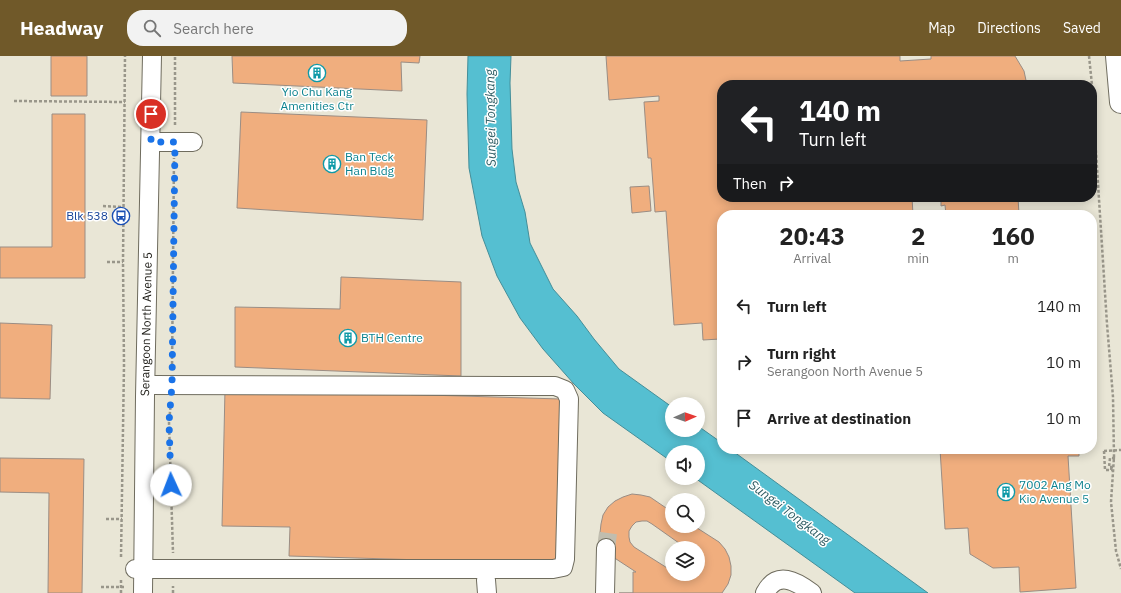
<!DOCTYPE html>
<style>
:root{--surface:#fff;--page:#f2f2f2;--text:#222;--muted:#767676;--accent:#705929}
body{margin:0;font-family:"IBM Plex Sans",sans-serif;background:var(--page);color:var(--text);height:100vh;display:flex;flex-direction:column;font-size:15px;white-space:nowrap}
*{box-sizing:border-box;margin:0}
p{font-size:13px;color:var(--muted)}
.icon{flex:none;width:22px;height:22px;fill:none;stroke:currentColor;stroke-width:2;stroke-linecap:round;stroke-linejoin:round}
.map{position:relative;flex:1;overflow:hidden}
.panel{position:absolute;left:717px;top:154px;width:380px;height:244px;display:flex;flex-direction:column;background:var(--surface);border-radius:16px;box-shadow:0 2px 10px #0003}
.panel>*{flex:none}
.guide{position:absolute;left:717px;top:24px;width:380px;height:122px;border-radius:16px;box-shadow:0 2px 10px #0003;background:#202124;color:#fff;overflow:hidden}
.needle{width:26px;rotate:88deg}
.tools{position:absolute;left:665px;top:341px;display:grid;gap:8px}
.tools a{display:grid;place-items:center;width:40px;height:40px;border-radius:50%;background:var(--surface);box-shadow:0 2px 10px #0003;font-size:20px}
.pin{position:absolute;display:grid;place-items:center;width:34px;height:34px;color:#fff;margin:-17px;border:2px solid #fff;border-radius:50%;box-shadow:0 1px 4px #0007}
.me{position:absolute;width:44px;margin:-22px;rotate:358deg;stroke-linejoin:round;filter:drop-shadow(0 0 3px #0008)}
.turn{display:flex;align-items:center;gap:14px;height:84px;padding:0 16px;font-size:18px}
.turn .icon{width:52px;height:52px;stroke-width:2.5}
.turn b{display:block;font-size:28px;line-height:34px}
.then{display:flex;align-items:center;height:38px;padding:0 16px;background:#0003;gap:8px;font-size:15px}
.eta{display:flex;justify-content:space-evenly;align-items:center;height:68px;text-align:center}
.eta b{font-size:24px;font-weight:700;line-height:28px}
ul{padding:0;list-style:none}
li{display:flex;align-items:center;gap:12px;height:56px;padding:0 16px}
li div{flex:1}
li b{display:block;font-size:15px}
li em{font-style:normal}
header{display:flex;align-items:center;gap:24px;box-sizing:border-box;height:56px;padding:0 20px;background:var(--accent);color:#fff}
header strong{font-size:19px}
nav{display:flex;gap:22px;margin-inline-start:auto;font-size:14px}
.search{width:280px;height:36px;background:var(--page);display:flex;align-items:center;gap:10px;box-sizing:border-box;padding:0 14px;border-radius:16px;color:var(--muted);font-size:15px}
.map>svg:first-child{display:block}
</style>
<header>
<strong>Headway</strong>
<div class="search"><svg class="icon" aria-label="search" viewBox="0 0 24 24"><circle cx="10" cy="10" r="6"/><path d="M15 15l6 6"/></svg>Search here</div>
<nav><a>Map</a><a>Directions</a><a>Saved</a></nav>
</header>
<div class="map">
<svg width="1121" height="537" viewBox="0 0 1121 537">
<rect width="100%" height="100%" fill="#e9e6d6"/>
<!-- water -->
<path fill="#55bfd1" stroke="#448e99" d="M468,0h43l-1,27 2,66 4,33 9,30 5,31 23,46 24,27 17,23 25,30 53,38v23h26v-4l24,17v6h8l198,144h-73l-160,-115h3v-26h-26v10l-69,-49 -29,-29 -31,-35 -23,-31 -23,-42 -15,-40 -13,-68 -2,-74z"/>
<!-- building -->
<path fill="#f0ae7e" stroke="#9a8d84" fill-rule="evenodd" d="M51,0h36v40h-36z
M232,0h188l-1,7 -18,-1 1,29 -169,-8z
M606,0h294v5l31,-2v-3h84l9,15 3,14h-305v112h190l1,18h-191v108h-3l1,16 -17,1 -1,-17 -28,2 -8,-114 -11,1 -4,-54h-3l-4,-56 15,-1v-5l-50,4z
M241,56l186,8 -4,100 -186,-12z
M52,58h33v164h-85v-31h52z
M649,130l2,25 -19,2 -2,-26z
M941,141h77l1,18h-73l-1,-10 -4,1z
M341,221l120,5v94l-226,-9v-60l105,2z
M0,267l52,2 -2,74 -50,-1z
M225,333l336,10 -4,165 -268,-8 1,-29 -68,-1z
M940,393h139v7h-11l8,132 -56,4 -1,-25 -26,1 -23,-14 -2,-26 -23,1z
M0,402l84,1 -2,134h-34l1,-100 -49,-1z
M632,438l9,1 9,2 22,15v14h22l25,16 6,7 4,8 2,9v9l-3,9 -6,9h-103h14v-21h3l-23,-15 -11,-15 -2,-9 1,-9 2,-9 5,-8 7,-6 8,-4zM642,465h5l5,3 34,24h12v26h-6l-7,3 -5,-1 -4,-2h-4v-3l-38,-24 -4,-5 -1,-5v-6l3,-5 4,-4z"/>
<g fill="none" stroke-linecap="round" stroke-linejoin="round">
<!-- minor-tunnel -->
<path stroke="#c0bdaf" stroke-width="18" stroke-dasharray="18 9" stroke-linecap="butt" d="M606,492l2,-15"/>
<defs>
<g id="minor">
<path d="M151,86h42"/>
<path d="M135,513h418l10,-2 2,-8 4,-160 -4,-9 -10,-4 -409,-1"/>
<path d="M486,524l1,13"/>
<path id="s1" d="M143,537l2,-197 7,-340"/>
<path d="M605,537l1,-45"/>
<path d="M765,537c12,-23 31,-12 47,0"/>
</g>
<path id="major" d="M1117,0l4,46"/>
</defs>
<!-- minor casing -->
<use href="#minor" stroke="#6f6c5e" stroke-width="20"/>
<!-- major casing -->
<use href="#major" stroke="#6f6c5e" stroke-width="24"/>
<!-- path -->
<path stroke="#99968a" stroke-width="2.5" stroke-dasharray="3 2" stroke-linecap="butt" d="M1089,0l3,29
M1092,34l15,234 6,73 1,60 -3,45 5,49 5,18
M14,45l111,1
M175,69v-69
M103,150l20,1
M107,206h16
M172,313l2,-211
M171,346l-2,20 4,131
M1104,395l1,19h6l1,-5
M1113,411h-4l1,-9h4l-1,2
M106,463h16
M121,501l3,-192 -1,-103 2,-206
M101,531h25
M121,537v-15
M173,537v-7"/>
<!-- minor -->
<use href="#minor" stroke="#fff" stroke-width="18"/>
<!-- major -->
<use href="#major" stroke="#fff" stroke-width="22"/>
<!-- path-bridge -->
<path stroke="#99968a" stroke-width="2.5" stroke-dasharray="3 2" stroke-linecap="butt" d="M1104,395l17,-1"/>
</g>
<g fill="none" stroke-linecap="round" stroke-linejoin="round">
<!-- route -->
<path stroke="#1a73e8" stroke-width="7" stroke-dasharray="0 12.6" d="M151,58v28h24l-3,243 -3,37 2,63"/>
</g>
<!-- icons -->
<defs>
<symbol id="building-ring" viewBox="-11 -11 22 22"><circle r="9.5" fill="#fff" stroke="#0f9aa8" stroke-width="1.5"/><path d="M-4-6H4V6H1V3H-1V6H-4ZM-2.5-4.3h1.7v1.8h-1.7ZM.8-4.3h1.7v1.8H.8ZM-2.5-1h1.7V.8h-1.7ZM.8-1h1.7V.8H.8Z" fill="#0f9aa8"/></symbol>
<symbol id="bus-ring" viewBox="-11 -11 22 22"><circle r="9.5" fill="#fff" stroke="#1a4fb4" stroke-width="1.5"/><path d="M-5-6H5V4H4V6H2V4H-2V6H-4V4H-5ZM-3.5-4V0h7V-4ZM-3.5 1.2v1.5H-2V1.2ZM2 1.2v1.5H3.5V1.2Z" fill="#1a4fb4"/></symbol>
</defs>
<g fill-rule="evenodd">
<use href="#building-ring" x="307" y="7" width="20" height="20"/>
<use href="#building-ring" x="322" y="98" width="20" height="20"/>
<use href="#bus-ring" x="111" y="150" width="20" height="20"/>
<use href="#building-ring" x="338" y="272" width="20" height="20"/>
<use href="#building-ring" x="996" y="426" width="20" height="20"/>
</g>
<g text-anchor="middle" stroke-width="3" stroke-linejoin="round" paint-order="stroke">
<!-- culture labels -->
<g font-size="12" fill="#0d838f" stroke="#fff" text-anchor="start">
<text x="317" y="40" text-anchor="middle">Yio Chu Kang<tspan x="317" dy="14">Amenities Ctr</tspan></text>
<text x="345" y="105">Ban Teck<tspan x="345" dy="14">Han Bldg</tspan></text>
<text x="361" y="286">BTH Centre</text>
<text x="1019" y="433">7002 Ang Mo<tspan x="1019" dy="14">Kio Avenue 5</tspan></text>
</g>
<!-- transit labels -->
<g font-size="12" fill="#164399" stroke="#fff" text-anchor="end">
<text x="108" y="164">Blk 538</text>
</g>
<!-- street labels -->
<g font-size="12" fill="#1c1b15" stroke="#fff">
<text dy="4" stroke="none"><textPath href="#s1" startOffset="269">Serangoon North Avenue 5</textPath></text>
</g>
<!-- water labels -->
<g font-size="13" font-style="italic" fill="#2c5b62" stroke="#fff">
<text transform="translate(490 62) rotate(-91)" y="5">Sungei Tongkang</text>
<text transform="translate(790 456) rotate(37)" y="5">Sungei Tongkang</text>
</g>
</g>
</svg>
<div class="tools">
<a><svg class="needle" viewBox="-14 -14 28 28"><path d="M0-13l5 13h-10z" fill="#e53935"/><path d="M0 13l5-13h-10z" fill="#767676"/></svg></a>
<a><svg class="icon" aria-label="sound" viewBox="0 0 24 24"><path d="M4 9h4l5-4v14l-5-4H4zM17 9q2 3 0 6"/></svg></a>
<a><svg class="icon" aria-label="search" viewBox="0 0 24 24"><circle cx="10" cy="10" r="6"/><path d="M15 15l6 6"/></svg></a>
<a><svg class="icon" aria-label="layers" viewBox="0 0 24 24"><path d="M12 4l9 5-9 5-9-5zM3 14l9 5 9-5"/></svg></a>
</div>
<div class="pin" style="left:151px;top:58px;background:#d93025"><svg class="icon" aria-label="arrive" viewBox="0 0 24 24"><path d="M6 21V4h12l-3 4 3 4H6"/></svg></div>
<svg class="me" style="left:171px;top:429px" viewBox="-20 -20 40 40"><circle r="19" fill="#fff"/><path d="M0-13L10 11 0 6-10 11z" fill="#1a73e8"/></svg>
<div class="guide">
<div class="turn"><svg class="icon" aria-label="left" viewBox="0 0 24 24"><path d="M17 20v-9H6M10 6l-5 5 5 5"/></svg><div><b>140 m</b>Turn left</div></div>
<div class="then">Then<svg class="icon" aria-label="right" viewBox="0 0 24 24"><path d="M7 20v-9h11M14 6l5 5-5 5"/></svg></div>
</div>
<section class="panel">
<div class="eta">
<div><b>20:43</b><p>Arrival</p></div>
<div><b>2</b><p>min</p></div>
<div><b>160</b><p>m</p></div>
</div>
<ul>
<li><svg class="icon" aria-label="left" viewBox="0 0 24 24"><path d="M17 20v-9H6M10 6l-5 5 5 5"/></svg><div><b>Turn left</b></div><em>140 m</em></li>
<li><svg class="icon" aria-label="right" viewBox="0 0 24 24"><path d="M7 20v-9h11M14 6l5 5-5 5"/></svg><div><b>Turn right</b><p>Serangoon North Avenue 5</p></div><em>10 m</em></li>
<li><svg class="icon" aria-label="arrive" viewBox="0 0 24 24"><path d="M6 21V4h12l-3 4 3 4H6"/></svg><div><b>Arrive at destination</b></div><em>10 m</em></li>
</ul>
</section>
</div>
